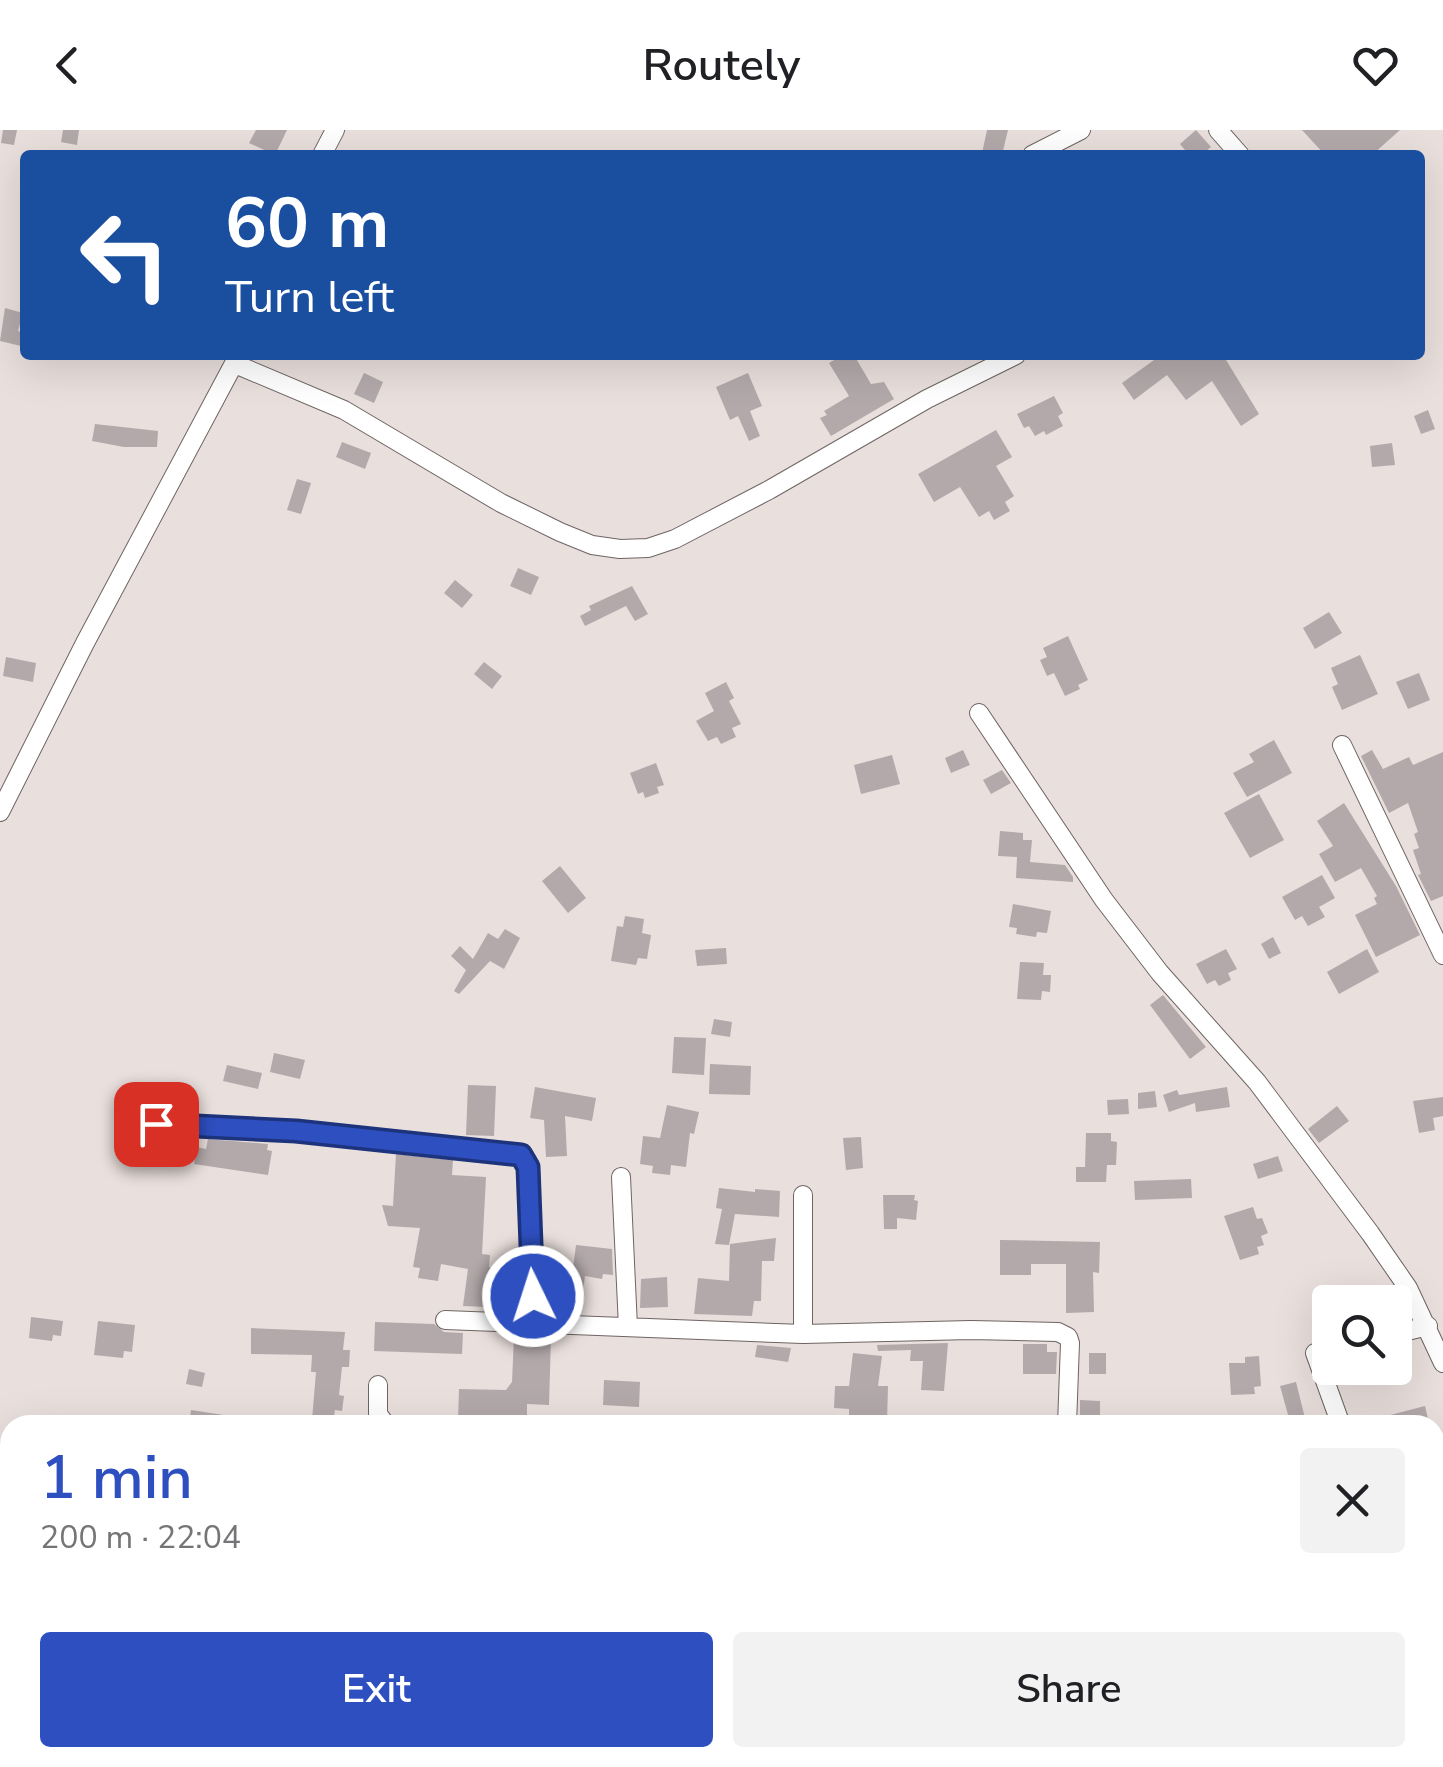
<!DOCTYPE html>
<meta charset="utf-8">
<style>
:root{--surface:#fff;--page:#f2f2f2;--text:#202124;--muted:#757577;--accent:#2d4fbf}
body{margin:0;font-family:"Nunito Sans",sans-serif;background:var(--page);color:var(--text);height:100vh;display:flex;flex-direction:column;font-size:38px;white-space:nowrap}
*{box-sizing:border-box;margin:0}
p{font-size:32px;color:var(--muted)}
.icon{flex:none;width:55px;height:55px;fill:none;stroke:currentColor;stroke-width:2;stroke-linecap:round;stroke-linejoin:round}
.map{position:relative;flex:1;overflow:hidden}
.sheet{position:absolute;left:0px;top:1285px;width:1445px;height:352px;display:flex;flex-direction:column;background:var(--surface);border-radius:30px 30px 0 0;box-shadow:0 10px 40px #0002}
.sheet>*{flex:none}
.banner{position:absolute;left:20px;top:20px;width:1405px;height:210px;border-radius:10px;box-shadow:0 10px 40px #0002;background:#1a4fa0;color:#fff;overflow:hidden}
.controls{position:absolute;left:1312px;top:1155px;display:grid;gap:20px}
.controls a{display:grid;place-items:center;width:100px;height:100px;border-radius:10px;background:var(--surface);box-shadow:0 10px 40px #0002;font-size:50px}
.pin{position:absolute;display:grid;place-items:center;width:85px;height:85px;color:#fff;margin:-42px;border-radius:20px;box-shadow:0 5px 15px #0006}
.me{position:absolute;width:110px;margin:-55px;rotate:356deg;stroke-linejoin:round;filter:drop-shadow(0 0 8px #0008)}
.turn{display:flex;align-items:center;gap:35px;height:210px;padding:0 40px;font-size:45px}
.turn .icon{width:130px;height:130px;stroke-width:2.5}
.turn b{display:block;font-size:70px;line-height:85px}
.round{display:grid;place-items:center;flex:none;width:105px;height:105px;border-radius:10px;background:var(--page)}
.overview{display:flex;align-items:center;justify-content:space-between;height:170px;padding:0 40px}
h1{font-size:60px;font-weight:600;line-height:75px;color:var(--accent)}
.cta{display:flex;gap:20px;margin-top:auto;padding:20px 40px}
.cta a{flex:1;height:115px;border-radius:10px;background:var(--accent);color:#fff;font-size:40px;font-weight:600;line-height:115px;text-align:center}
.cta a+a{background:var(--page);color:var(--text)}
header{display:flex;justify-content:space-between;align-items:center;height:130px;padding:0 40px;background:var(--surface);font-size:45px;font-weight:600}
.map>svg:first-child{display:block}
</style>
<header><svg class="icon" aria-label="back" viewBox="0 0 24 24"><path d="M15 5l-7 7 7 7"/></svg>Routely<svg class="icon" aria-label="heart" viewBox="0 0 24 24"><path d="M12 20l-8-8c-3-5 5-10 8-4 3-6 11-1 8 4z"/></svg></header>
<div class="map">
<svg width="1443" height="1637" viewBox="0 0 1443 1637">
<rect width="100%" height="100%" fill="#e9dfdc"/>
<!-- building -->
<path fill="#b3a9ab" d="M3,0h14l-3,15 -13,-2z
M63,0h16l-2,15 -16,-3z
M256,0h31l-12,25 -26,-12z
M987,0h21l-6,25 -20,-2z
M1196,0l15,17 -10,8h-12l-9,-11z
M1302,0h98l-28,25h-47z
M5,178l18,5 -5,18 6,2 -3,13 -21,-5z
M843,225h11l17,29 13,-2 10,17 -63,37 -11,-18 7,-3 -3,-4 25,-15 -20,-33z
M1161,225h62l36,59 -18,12 -29,-45 -26,19 -19,-25 -33,25 -12,-17z
M364,243l19,9 -9,21 -20,-9z
M748,243l14,33 -12,5 10,25 -11,5 -11,-25 -8,4 -14,-33z
M1054,266l9,17 -5,3 5,10 -17,9 -2,-4 -9,5 -6,-10 -5,2 -7,-14z
M1428,280l7,19 -14,5 -7,-18z
M95,294l63,7 -1,16h-33l-32,-6z
M996,300l16,27 -16,9 18,30 -9,6 5,9 -16,9 -5,-9 -10,6 -19,-30 -26,15 -16,-28z
M342,312l29,11 -6,16 -29,-12z
M1392,313l3,22 -23,2 -2,-21z
M297,349l14,4 -10,31 -14,-4z
M518,438l21,9 -8,18 -21,-9z
M455,450l18,15 -11,13 -18,-15z
M632,456l16,28 -13,7 -9,-15 -41,20 -5,-10 11,-6 -2,-4z
M1329,482l13,21 -27,16 -12,-21z
M1068,506l20,44 -10,5 2,4 -15,7 -11,-23 -7,3 -7,-16 7,-3 -4,-9z
M1360,525l18,39 -36,16 -10,-23 6,-3 -7,-16z
M6,527l30,6 -3,19 -30,-6z
M484,532l18,14 -10,13 -18,-15z
M1419,543l11,27 -22,9 -12,-27z
M726,552l8,16 -5,3 12,23 -9,4 4,9 -15,7 -4,-7 -9,4 -12,-20 18,-10 -9,-18z
M1274,610l18,33 -45,24 -14,-24 21,-11 -5,-8z
M963,620l7,15 -19,8 -6,-15z
M1372,620l11,19 26,-12 4,8 30,-13v144l-12,5 -13,-26 3,-1 -8,-24 6,-2 -5,-14 4,-2 -10,-29 -19,10 -28,-57z
M892,625l8,29 -39,10 -7,-29z
M656,633l8,22 -7,2 2,6 -14,5 -2,-6 -5,2 -8,-21z
M1002,640l9,13 -20,11 -8,-14z
M1259,664l25,46 -34,18 -26,-45z
M1344,673l52,83 24,49 -44,22 -21,-42 22,-11 -3,-6 3,-2 -16,-28 -26,14 -16,-28 14,-8 -16,-25z
M1000,701l23,2v7h9l-2,22 35,3 8,12v5l-57,-4 1,-21 -19,-1z
M560,736l26,32 -18,15 -26,-32z
M1322,745l13,23 -16,9 6,10 -17,9 -6,-10 -7,4 -13,-23z
M1013,774l38,7 -4,22 -10,-1 -1,5 -20,-3 1,-6 -8,-1z
M625,786l19,3 -2,14 9,2 -4,24 -9,-1 -2,7 -25,-4 6,-35 6,1z
M505,799l15,9 -16,31 -14,-8 -31,33 -5,-3 12,-21 -15,-14 9,-10 13,13 15,-26 10,6z
M1273,807l8,16 -12,6 -8,-15z
M726,818l1,16 -30,2 -2,-16z
M1226,819l11,20 -9,4 3,7 -12,6 -4,-6 -8,4 -11,-20z
M1367,819l12,23 -40,22 -12,-22z
M1020,832l24,1 -1,12h8l-1,17 -8,-1 -1,9 -24,-1z
M1163,865l43,52 -16,12 -40,-54z
M714,889l18,3 -2,15 -19,-3z
M674,907l32,1 -2,37 -32,-2z
M274,923l31,7 -5,19 -30,-7z
M710,934l41,2 -1,29 -41,-1z
M227,935l35,8 -4,16 -35,-8z
M468,955l28,1 -2,50 -28,-1z
M535,957l61,11 -4,23 -27,-5 2,40 -21,1 -2,-37 -14,-2z
M1227,957l3,20 -34,5 -1,-9 -26,9 -6,-17 14,-5 2,5z
M1155,961l2,16 -19,2v-16z
M1443,967v19l-10,2 2,12 -16,3 -6,-32z
M1128,969l1,15 -21,1 -1,-15z
M667,975l32,7 -5,22 -4,-1 -4,34 -15,-2 -1,10 -18,-2 1,-7 -13,-2 3,-28 17,2z
M1337,976l12,15 -30,22 -11,-14z
M1086,1003h25v8l6,1 -1,23h-9l-1,17h-30v-15h9z
M861,1007l2,31 -17,2 -3,-32z
M208,1009l60,5 -1,6 5,1 -4,24 -74,-11 2,-17 10,2z
M396,1024l57,6 -1,15 34,2 -4,77 8,1 -1,12 6,3 -3,20 20,2 -1,16 -48,-2 5,-37 -27,-5 -3,17 -20,-3 2,-10 -7,-1 7,-39 -32,-2 -6,-21 11,1z
M1278,1026l5,15 -25,8 -5,-15z
M1191,1049l1,19 -57,2 -1,-19z
M719,1058l36,4v-3l25,2 -1,26 -44,-3 -6,31 -14,-1 7,-35 -6,-1z
M883,1065h32l-1,5 4,1 -2,19 -19,-2v11h-13z
M1253,1077l4,12 5,-1 6,15 -7,3 3,9 -7,2 2,7 -19,6 -16,-44z
M776,1108l-2,23h-12l-1,40h-7l-2,15 -58,-2 4,-36 31,3 1,-37z
M1000,1110l100,2 -1,31 -6,-1 1,40 -28,1v-49h-35v11h-31z
M576,1115l36,4 1,26 -10,-1 -1,5 -17,-3 -5,37 -33,-2 -1,-15 8,1 1,-10 7,1 1,-6 8,1z
M667,1147l1,30 -28,1 1,-29z
M31,1187l32,4 -2,15 -8,-1 -1,6 -23,-3z
M98,1191l37,4 -3,27 -8,-1 -1,7 -29,-3z
M375,1192l59,2 10,8 19,1 -1,21 -88,-3z
M251,1198l94,4 -2,18h7l-1,17h-7l-3,28 5,1 -2,15 -7,-1 -2,12 -21,-2 4,-48h-5l1,-17 -61,-1z
M514,1206l37,1 -2,68 -22,-1v21l-69,-5 1,-31 47,1 6,-8z
M948,1213l-4,48 -23,-1 2,-29h-13l1,-11 -33,1 -1,-6z
M1023,1214h24v8h10l-1,22h-33z
M757,1215l34,3 -3,14 -33,-5z
M853,1223l29,3 -4,30h10l-1,36 -38,-1v-12l-15,-1 1,-22h14z
M1089,1223h17v21h-17z
M1259,1226l2,30 -7,1 1,7 -24,1 -2,-32h16v-6z
M189,1239l16,4 -3,14 -16,-3z
M604,1250l36,2 -1,25 -36,-2z
M1296,1252l9,36 -15,4 -10,-36z
M1080,1270l20,1v24h-20z
M1425,1276l3,13 -23,6h-34v-5z
M191,1280l46,7 -1,8h-47z"/>
<g fill="none" stroke-linecap="round" stroke-linejoin="round">
<defs>
<path id="street" d="M1218,0l22,25
M322,25l13,-25
M1032,25l49,-25
M235,234l109,46 157,93 59,29 32,13 28,4 28,-1 27,-9 94,-49 158,-91 89,-44
M979,583l125,187 56,73 97,109 113,151 38,55 35,75
M1342,615l101,210
M0,682l85,-169 153,-287
M156,994l140,7 225,24 8,12 6,157
M621,1047l7,150
M445,1190l358,14 168,-4 87,2 10,5 2,6 -3,82
M803,1204v-139
M1395,1204l33,-8
M1330,1219l-15,4 26,72
M378,1255v29l8,11
M1435,1382l8,-2
M0,1429l10,1
M385,1628l2,9"/>
</defs>
<!-- street casing -->
<use href="#street" stroke="#6e6563" stroke-width="20"/>
<!-- street -->
<use href="#street" stroke="#fff" stroke-width="18"/>
</g>
<g fill="none" stroke-linecap="round" stroke-linejoin="round">
<defs>
<path id="route" d="M156,994l140,7 225,24 7,12 5,129"/>
</defs>
<!-- route casing -->
<use href="#route" stroke="#1d337c" stroke-width="25"/>
<!-- route -->
<use href="#route" stroke="#2d4fbf" stroke-width="18"/>
</g>
</svg>
<div class="controls">
<a><svg class="icon" aria-label="search" viewBox="0 0 24 24"><circle cx="10" cy="10" r="6"/><path d="M15 15l6 6"/></svg></a>
</div>
<div class="pin" style="left:156px;top:994px;background:#d93025"><svg class="icon" aria-label="arrive" viewBox="0 0 24 24"><path d="M6 21V4h12l-3 4 3 4H6"/></svg></div>
<svg class="me" style="left:533px;top:1166px" viewBox="-20 -20 40 40"><circle r="17" fill="#2d4fbf" stroke="#fff" stroke-width="3"/><path d="M0-11L8 9 0 5-8 9z" fill="#fff"/></svg>
<div class="banner">
<div class="turn"><svg class="icon" aria-label="left" viewBox="0 0 24 24"><path d="M17 20v-9H6M10 6l-5 5 5 5"/></svg><div><b>60 m</b>Turn left</div></div>
</div>
<section class="sheet">
<div class="overview"><div><h1>1 min</h1><p>200 m · 22:04</p></div><a class="round"><svg class="icon" aria-label="close" viewBox="0 0 24 24"><path d="M6 6l12 12M18 6L6 18"/></svg></a></div>
<div class="cta"><a>Exit</a><a>Share</a></div>
</section>
</div>
